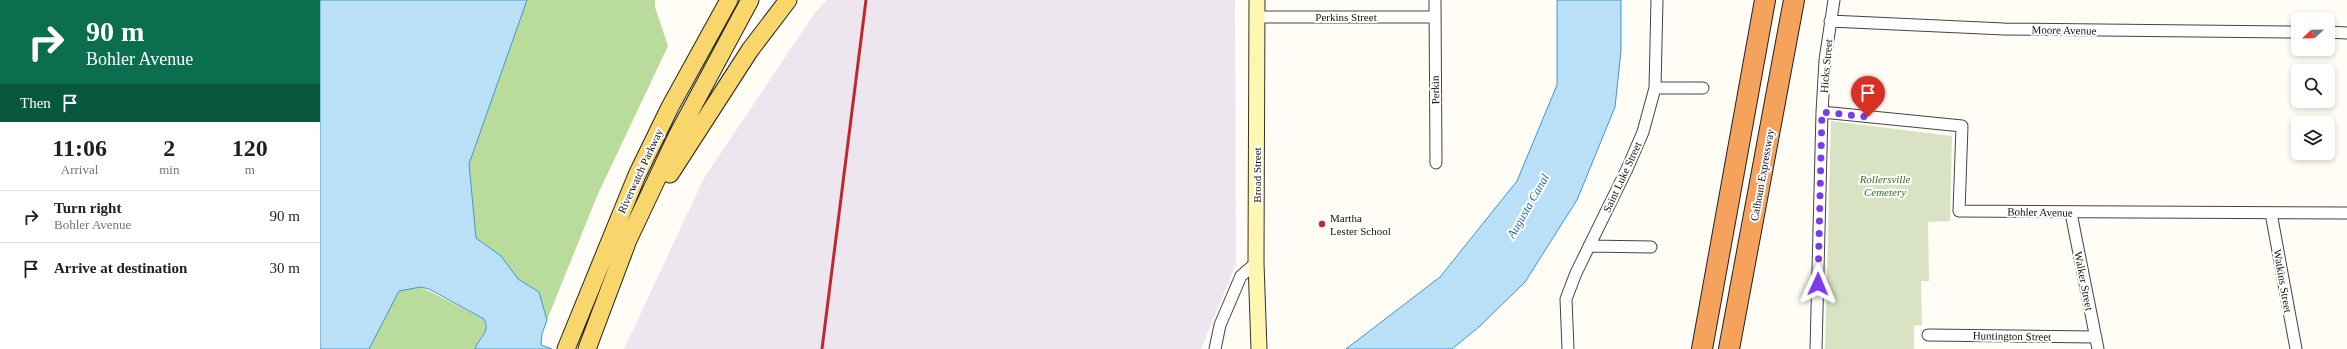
<!DOCTYPE html>
<style>
:root{--surface:#fff;--page:#f6f6f6;--text:#202124;--muted:#757577;--line:#e0e0e0}
body{margin:0;font-family:"Times New Roman",serif;background:var(--page);color:var(--text);height:100vh;display:flex;flex-direction:column;font-size:15px;white-space:nowrap}
*{box-sizing:border-box;margin:0}
p{font-size:13px;color:var(--muted)}
.icon{flex:none;width:22px;height:22px;fill:none;stroke:currentColor;stroke-width:2;stroke-linecap:round;stroke-linejoin:round}
.map{position:relative;flex:1;overflow:hidden}
.details{display:flex;flex-direction:column;background:var(--surface);width:320px}
.details>*{flex:none}
.banner{background:#0b6e4f;color:#fff;overflow:hidden}
.needle{width:26px;rotate:248deg}
.fabs{position:absolute;left:1971px;top:12px;display:grid;gap:8px}
.fabs a{display:grid;place-items:center;width:44px;height:44px;border-radius:6px;background:var(--surface);box-shadow:0 2px 6px #0003;font-size:20px}
.pin{position:absolute;display:grid;place-items:center;width:34px;height:34px;color:#fff;margin:-41px -17px;border-radius:50% 50% 50% 0;rotate:-45deg;box-shadow:0 0 4px #0007}
.pin .icon{rotate:45deg}
.me{position:absolute;width:44px;margin:-22px;rotate:1deg;stroke-linejoin:round;filter:drop-shadow(0 0 3px #0008)}
.turn{display:flex;align-items:center;gap:14px;height:84px;padding:0 20px;font-size:18px}
.turn .icon{width:52px;height:52px;stroke-width:2.5}
.turn b{display:block;font-size:28px;line-height:34px}
.then{display:flex;align-items:center;height:38px;padding:0 20px;background:#0003;gap:8px;font-size:15px}
.eta{display:flex;justify-content:space-evenly;align-items:center;height:68px;text-align:center}
.eta b{font-size:24px;font-weight:700;line-height:28px}
ul{padding:0;list-style:none}
li{display:flex;align-items:center;gap:12px;height:52px;padding:0 20px;border-top:1px solid var(--line)}
li div{flex:1}
li b{display:block;font-size:15px}
li em{font-style:normal}
main{display:flex;flex:1;min-height:0}
.map>svg:first-child{display:block}
</style>
<main>
<section class="details">
<div class="banner">
<div class="turn"><svg class="icon" aria-label="right" viewBox="0 0 24 24"><path d="M7 20v-9h11M14 6l5 5-5 5"/></svg><div><b>90 m</b>Bohler Avenue</div></div>
<div class="then">Then<svg class="icon" aria-label="arrive" viewBox="0 0 24 24"><path d="M6 21V4h12l-3 4 3 4H6"/></svg></div>
</div>
<div class="eta">
<div><b>11:06</b><p>Arrival</p></div>
<div><b>2</b><p>min</p></div>
<div><b>120</b><p>m</p></div>
</div>
<ul>
<li><svg class="icon" aria-label="right" viewBox="0 0 24 24"><path d="M7 20v-9h11M14 6l5 5-5 5"/></svg><div><b>Turn right</b><p>Bohler Avenue</p></div><em>90 m</em></li>
<li><svg class="icon" aria-label="arrive" viewBox="0 0 24 24"><path d="M6 21V4h12l-3 4 3 4H6"/></svg><div><b>Arrive at destination</b></div><em>30 m</em></li>
</ul>
</section>
<div class="map">
<svg width="2027" height="349" viewBox="0 0 2027 349">
<rect width="100%" height="100%" fill="#fffdf5"/>
<!-- industrial -->
<path fill="#eee6ef" d="M507,0h408l1,264 -35,85h-577l80,-171 110,-164z"/>
<!-- forest -->
<path fill="#b9dc9c" d="M207,0h128v7l13,39 -71,150 -50,124 -8,-28 -21,-13 -17,-23 -25,-18 -7,-74z
M101,287l63,32c7,13 -5,18 -9,30h-106l30,-58z"/>
<!-- cemetery -->
<path fill="#d9e3c4" d="M1511,121l121,15 -2,85 -22,1 1,59h-8l1,44 -8,1v23h-89z"/>
<!-- water -->
<path fill="#b9e0f7" stroke="#3f96cf" d="M0,0h207l-58,164 7,74 25,18 17,23 21,13 8,28 -5,14 -1,11 11,4h-77c4,-12 16,-17 9,-30l-55,-30 -8,-2 -22,4 -30,58h-49z
M1237,0h64v51l-6,56 -38,93 -52,82 -45,44 -28,23h-106l94,-72 77,-96 40,-96z"/>
<g fill="none" stroke-linecap="round" stroke-linejoin="round">
<defs>
<path id="street" d="M1115,0l1,163
M938,17h176
M1510,21l174,8 294,3
M2008,32l19,1
M1335,88h48
M1502,112l140,14 -3,85 388,2
M1751,213l27,136
M1951,213l25,136
M1269,246l62,1
M1608,335l168,2
M895,349l5,-24 21,-49 15,-13
M1248,349l-2,-50 10,-26 51,-104 16,-37 12,-44 2,-88
M1496,349l6,-237 3,-52 9,-60"/>
<path id="secondary" d="M937,0l-1,263 3,86"/>
<path id="primary" d="M350,174l80,-124 38,-50
M246,349l71,-174 33,-68 59,-107
M267,349l41,-109 50,-106 72,-134"/>
<path id="highway" d="M1382,349l63,-349
M1409,349l65,-349"/>
</defs>
<!-- street casing -->
<use href="#street" stroke="#444" stroke-width="13"/>
<!-- secondary casing -->
<use href="#secondary" stroke="#333" stroke-width="17"/>
<!-- primary casing -->
<use href="#primary" stroke="#222" stroke-width="19"/>
<!-- highway casing -->
<use href="#highway" stroke="#222" stroke-width="22"/>
<!-- street -->
<use href="#street" stroke="#fff" stroke-width="11"/>
<!-- secondary -->
<use href="#secondary" stroke="#fff6b0" stroke-width="15"/>
<!-- primary -->
<use href="#primary" stroke="#f9d66b" stroke-width="17"/>
<!-- highway -->
<use href="#highway" stroke="#f5a25d" stroke-width="20"/>
<!-- rail -->
<path stroke="#c4262e" stroke-width="3" d="M502,349l44,-349"/>
</g>
<g fill="none" stroke-linecap="round" stroke-linejoin="round">
<!-- route -->
<path stroke="#7c3aed" stroke-width="7" stroke-dasharray="0 12.6" d="M1498,284l4,-172 46,5"/>
</g>
<!-- markers -->
<circle fill="#c4262e" stroke="#fff" stroke-width="1.5" cx="1002" cy="224" r="4"/>
<g text-anchor="middle" stroke-width="4" stroke-linejoin="round" paint-order="stroke">
<!-- street labels -->
<g font-size="11" fill="#111" stroke="#fff">
<text x="1026" y="21">Perkins Street</text>
<text transform="translate(1744 30) rotate(1)" y="4">Moore Avenue</text>
<text transform="translate(1506 66) rotate(-85)" y="4">Hicks Street</text>
<text transform="translate(1115 90) rotate(-91)" y="4">Perkin</text>
<text transform="translate(320 171) rotate(-65)" y="4">Riverwatch Parkway</text>
<text transform="translate(937 175) rotate(-90)" y="4">Broad Street</text>
<text transform="translate(1442 175) rotate(-80)" y="4">Calhoun Expressway</text>
<text transform="translate(1302 177) rotate(-65)" y="4">Saint Luke Street</text>
<text transform="translate(1720 212) rotate(1)" y="4">Bohler Avenue</text>
<text transform="translate(1764 281) rotate(79)" y="4">Walker Street</text>
<text transform="translate(1963 281) rotate(80)" y="4">Watkins Street</text>
<text transform="translate(1692 336) rotate(1)" y="4">Huntington Street</text>
</g>
<!-- park labels -->
<g font-size="11" font-style="italic" fill="#2f6b1f" stroke="#fff">
<text x="1565" y="183">Rollersville<tspan x="1565" dy="13">Cemetery</tspan></text>
</g>
<!-- poi labels -->
<g font-size="11" fill="#111" stroke="#fff" text-anchor="start">
<text x="1010" y="222">Martha<tspan x="1010" dy="13">Lester School</tspan></text>
</g>
<!-- water labels -->
<g font-size="12" font-style="italic" fill="#1768a6" stroke="#fff">
<text transform="translate(1208 206) rotate(-60)" y="4">Augusta Canal</text>
</g>
</g>
</svg>
<div class="fabs">
<a><svg class="needle" viewBox="-14 -14 28 28"><path d="M0-13l5 13h-10z" fill="#e53935"/><path d="M0 13l5-13h-10z" fill="#757577"/></svg></a>
<a><svg class="icon" aria-label="search" viewBox="0 0 24 24"><circle cx="10" cy="10" r="6"/><path d="M15 15l6 6"/></svg></a>
<a><svg class="icon" aria-label="layers" viewBox="0 0 24 24"><path d="M12 4l9 5-9 5-9-5zM3 14l9 5 9-5"/></svg></a>
</div>
<div class="pin" style="left:1548px;top:117px;background:#d93025"><svg class="icon" aria-label="arrive" viewBox="0 0 24 24"><path d="M6 21V4h12l-3 4 3 4H6"/></svg></div>
<svg class="me" style="left:1498px;top:284px" viewBox="-20 -20 40 40"><path d="M0-17L14 15 0 8-14 15z" fill="#7c3aed" stroke="#fff" stroke-width="4"/></svg>
</div>
</main>
